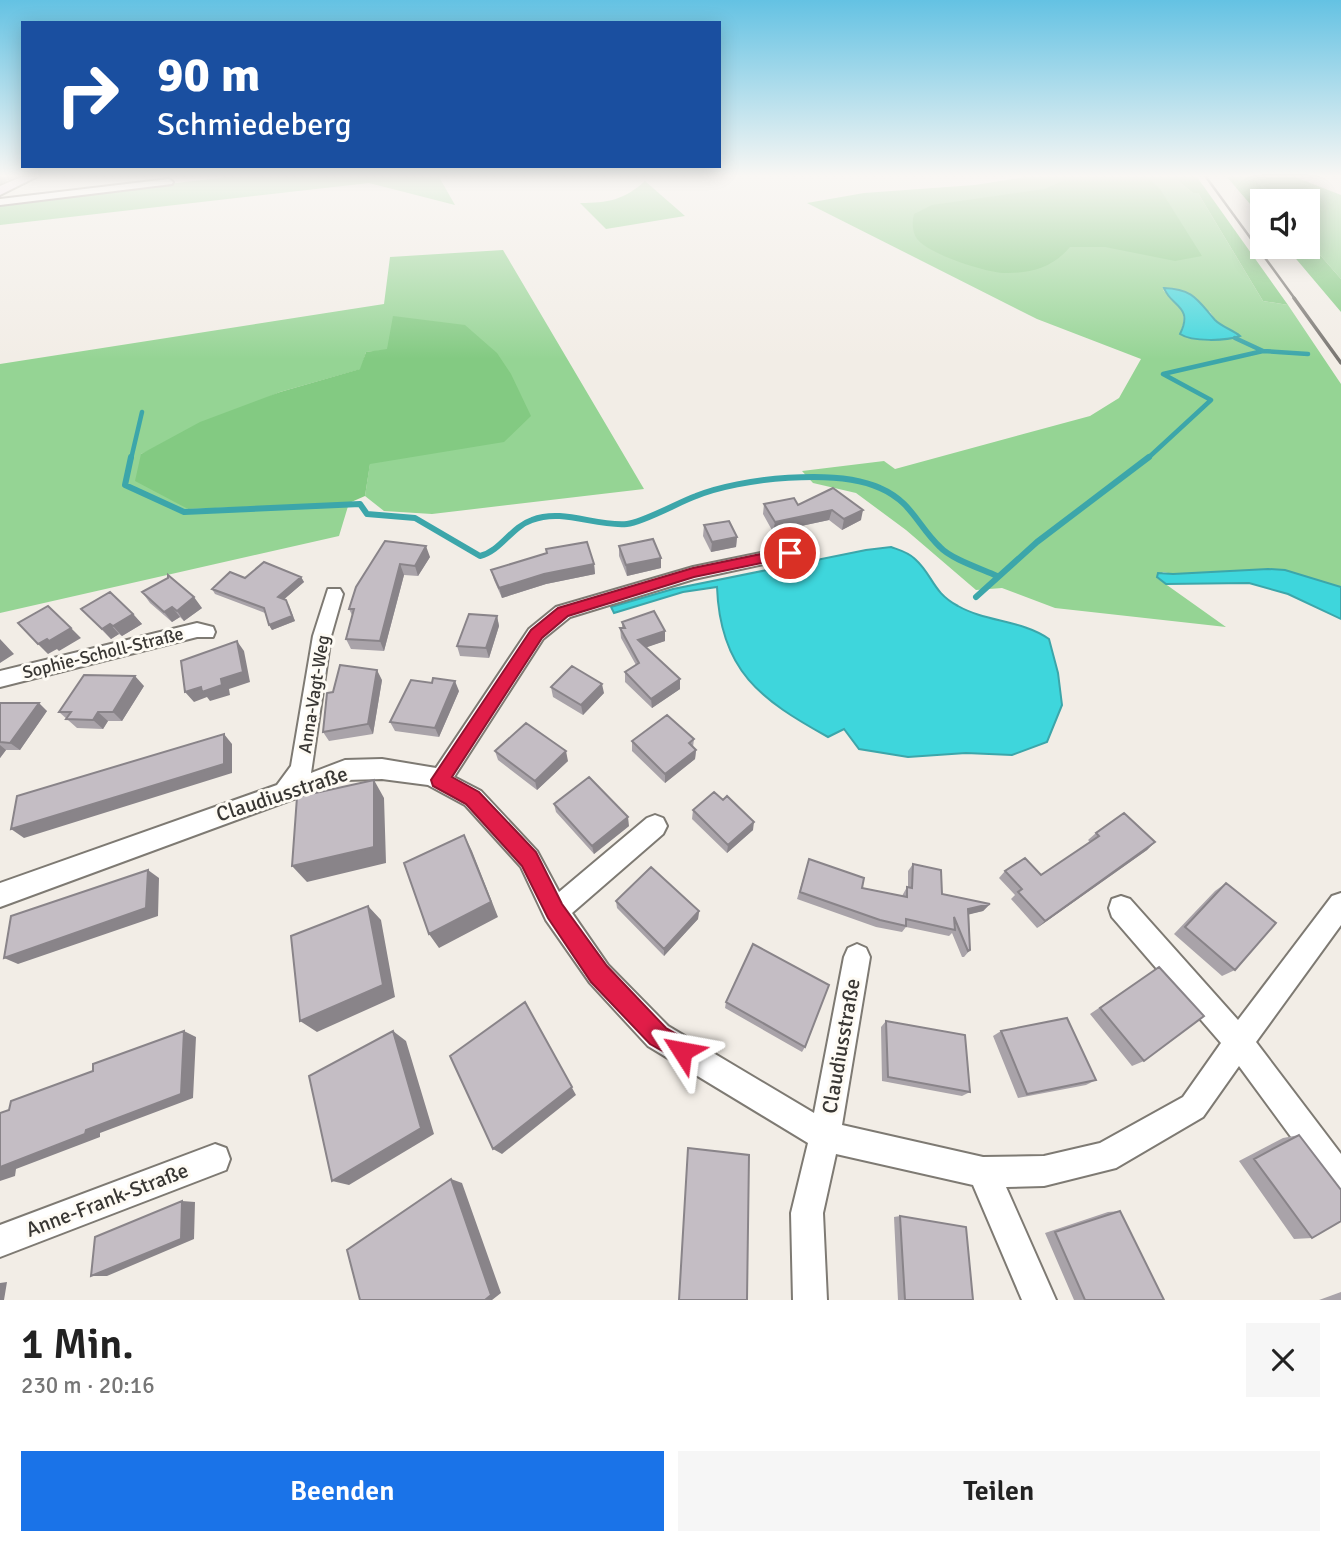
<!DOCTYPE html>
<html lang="de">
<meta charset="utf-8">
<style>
:root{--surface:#fff;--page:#f6f6f6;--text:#222;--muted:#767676;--accent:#1a73e8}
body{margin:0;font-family:Signika,sans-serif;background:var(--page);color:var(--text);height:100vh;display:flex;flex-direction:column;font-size:26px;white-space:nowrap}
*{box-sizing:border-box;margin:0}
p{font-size:23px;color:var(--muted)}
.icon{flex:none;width:38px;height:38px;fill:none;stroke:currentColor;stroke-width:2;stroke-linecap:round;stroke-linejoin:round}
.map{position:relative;height:1300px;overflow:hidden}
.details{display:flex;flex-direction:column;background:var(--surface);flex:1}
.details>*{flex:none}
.hud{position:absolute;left:21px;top:21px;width:700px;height:147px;border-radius:0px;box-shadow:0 4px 18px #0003;background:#1a4fa0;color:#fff;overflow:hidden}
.buttons{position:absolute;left:1250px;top:189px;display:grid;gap:14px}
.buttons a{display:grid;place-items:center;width:70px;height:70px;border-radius:0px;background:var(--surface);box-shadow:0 4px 18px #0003;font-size:35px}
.pin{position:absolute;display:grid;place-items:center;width:60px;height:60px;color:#fff;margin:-30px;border:4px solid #fff;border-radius:50%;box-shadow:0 2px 7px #0007}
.me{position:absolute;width:77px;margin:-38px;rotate:304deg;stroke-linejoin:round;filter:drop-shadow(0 0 5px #0008)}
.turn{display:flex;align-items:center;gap:24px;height:147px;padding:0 21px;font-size:32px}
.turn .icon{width:91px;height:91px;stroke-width:2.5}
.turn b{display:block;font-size:49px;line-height:60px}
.round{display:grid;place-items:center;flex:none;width:74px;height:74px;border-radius:0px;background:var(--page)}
.head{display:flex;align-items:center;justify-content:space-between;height:119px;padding:0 21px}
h1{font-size:42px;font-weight:600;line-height:52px}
.action{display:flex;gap:14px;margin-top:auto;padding:14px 21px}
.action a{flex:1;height:80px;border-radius:0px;background:var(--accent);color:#fff;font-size:28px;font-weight:600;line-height:80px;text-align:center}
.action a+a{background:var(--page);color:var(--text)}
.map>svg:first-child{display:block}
</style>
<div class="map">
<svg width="1341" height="1300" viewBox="0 0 1341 1300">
<rect width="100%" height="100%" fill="#f2ede6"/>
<!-- green -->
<path fill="#95d494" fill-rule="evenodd" d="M227,177h212l16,28 -86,-22 -369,42v-21z
M1025,177h148l20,16h5l65,108 25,4 53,79v203l-56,-17 -112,4 -10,-2 -6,6 69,49 -171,-19 -53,-20 -26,2 -70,-60 -50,-37 -43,-10 -11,-12 82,-10 11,8 195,-53 29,-18 22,-39 -104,-40 -230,-116 57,-10 111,-8zM1163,290l47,22 6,9 19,17 -55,-5c10,-23 -1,-27 -17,-43z
M1252,177h43l46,18v84l-34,-39v-39h-32z
M645,181l40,35 -79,13 -26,-26c28,0 44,-3 65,-22z
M503,250l141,239 -212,25 -48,-3 -19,-15 22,-146 -21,2 -5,17 -81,23 -139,62 47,55 161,-6 -10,33 -339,77v-249l384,-60 6,-47z"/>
<!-- forest -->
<path fill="#83ca82" d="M1071,177h77l12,12 42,67 -27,5 -70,-14h-35c-16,19 -36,26 -62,26 -19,1 -77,-18 -90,-33 -6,-7 -6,-18 -4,-26l18,-9 113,-16z
M1173,177h24l91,128 -25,-4 -65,-108h-5z
M1227,177h25l23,24h-13v17z
M1307,240l34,39v33l-55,-65h21z
M393,316l72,9 32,28 14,21 20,42 -27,26 -134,22 -5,32 -16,7 -161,6 -53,-28 6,-27 59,-32 80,-30 80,-23 6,-17 21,-3z"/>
<!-- water -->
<path fill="#3ed6dc" stroke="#3ca6aa" stroke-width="2" d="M1164,288c30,1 34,13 51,32 7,7 18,10 25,16 -14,5 -48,6 -60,-2 14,-28 -9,-27 -16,-46z
M891,547c8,3 17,5 24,12 18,16 17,33 43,47 28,16 64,14 91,33l9,34 4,32 -15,37 -35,13 -46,-2 -58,4 -49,-8 -15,-20 -16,8c-67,-37 -108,-66 -111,-150l-34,5 -69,21 -3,-6 62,-18 193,-39z
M1268,569l17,1 56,17v32l-53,-25 -39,-11 -83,1 -9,-7 1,-4 15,1z"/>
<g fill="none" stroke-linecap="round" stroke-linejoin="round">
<!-- stream-far1 -->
<path stroke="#3ca6aa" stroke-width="4.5" d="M1235,338l28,13
M131,459l11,-47
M1147,459l64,-59 -48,-26 100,-23 45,3"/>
<!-- stream -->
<path stroke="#3ca6aa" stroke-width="6" d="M131,457l-6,28 59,27 176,-8 7,10 48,4 65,38c21,-5 31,-29 52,-36 31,-12 64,7 95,4 17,-2 52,-22 69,-28 44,-18 141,-28 184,-8 32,14 37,37 60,59 11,12 42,22 57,29
M976,597l61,-55 112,-85"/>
<defs>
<path id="minor" d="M169,179l4,3 -1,2 -172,21v-6z
M790,547l6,2 3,4 -3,4 -102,22 -124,38 -27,22 -89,138 27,14 56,60 22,41 88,-74 8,-3 8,3 4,8 -4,8 -91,79 36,52 60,61 146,87 30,-156 4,-9 9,-4 9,4 4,9 -28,168 141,32 61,-1 56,-13 83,-46 38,-54 -109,-126 -3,-9 3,-9 9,-3 9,3 108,121 94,-124 9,-3v32l-85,117 85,112v41l-11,-5 -91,-124 -36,51 -87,51 -72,18 -38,1 50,113h-34l-49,-115 -137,-31 -13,59 4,87h-34l-2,-87 17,-70 -160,-97 -58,-63 -44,-63 -25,-53 -56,-62 -37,-20 -46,-6 -37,1 -345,127v-24l277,-98 14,-19 22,-130 15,-47h12l3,5 -12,42 -20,137 34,-13 37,-1 54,9 93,-139 27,-22 137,-40z
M197,623l16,4 2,5 -2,5h-16l-197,50v-16z
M215,1144l11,4 4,11 -4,11 -226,87v-32z"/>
<path id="secondary" d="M21,177h15l-36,18v-9z"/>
</defs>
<!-- minor casing -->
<use href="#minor" stroke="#7e7a73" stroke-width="4"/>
<!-- secondary casing -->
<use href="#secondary" stroke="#7e7a73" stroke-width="4"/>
<!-- minor -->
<use href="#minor" fill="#fff" fill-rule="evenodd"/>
<!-- secondary -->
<use href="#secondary" fill="#f3defa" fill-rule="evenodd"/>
<!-- rail-far1 -->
<path stroke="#787571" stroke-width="2.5" d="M1206,177l89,122"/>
<!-- rail -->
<path stroke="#787571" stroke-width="3.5" d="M1294,298l47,65"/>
</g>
<!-- wall -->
<path fill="#a9a3a9" d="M833,488l28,32 -19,10 -13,-10 -56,12 -10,-18 1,-10 34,1z
M704,525l33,12 -1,10 -25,5 -8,-16z
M385,541l45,16 -12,19 -14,-1 -20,76 -33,-2 -5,-10 6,-24 -3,-6z
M619,546l42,22 -34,8 -8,-20z
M594,564l1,10 -49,10 -44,14 -8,-18 -3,-10z
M301,577l3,5 -20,17 5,6 6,16 -23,9 -3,-5 -4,-12 -50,-19 -3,-5 33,-11z
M142,592l60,16 -18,13 -4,-4 -8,5 -22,-19z
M81,609l52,5 9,10 -20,12 -3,-2 -8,5z
M497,616l2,10 -10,32 -29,-2 -3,-10z
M622,622l43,9v10l-19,6 34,32v10l-28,19 -27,-26v-10l11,-7 -15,-27 -1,-10h2z
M382,680l-9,54 -44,7 -6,-9z
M144,686l-22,35h-14l-5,8 -26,-1 -18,-16z
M551,687l53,6 -21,22 -30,-18z
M459,691l-20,46 -44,-6 -5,-9z
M0,703l47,8 -27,39h-14l-6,8z
M694,739l-1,8 3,3 -1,9 -30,24 -33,-32v-10z
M495,751l73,10 -31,29 -39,-30z
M554,804l75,22 -35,28 -38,-42z
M693,810l60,20 -26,23 -35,-34z
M1096,833l59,9 -8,8 -110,78 -26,-29 4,-4 -16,-17 6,-7 36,4 49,-33 -2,-2z
M809,859l53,29 40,8 5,-9h1v-16l5,-7 29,30 48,10 -7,7 -14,3 1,36 -6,7h-2l-10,-24 -3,3 -43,-9 -4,5 -26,-5 -79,-28z
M1226,883l9,87 -13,6 -48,-42 41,-43z
M616,901l83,10 -1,8 -34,37 -47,-48z
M1159,967l-15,94 -12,5 -42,-52z
M726,1002l79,45 -3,5 -77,-44z
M886,1021l84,71 -8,4 -80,-15 -1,-54z
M1001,1031l95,49 -10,5 -68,13 -25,-62z
M1299,1135l13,103 -18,1 -55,-78 44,-23z
M1120,1211l44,89h-90l-29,-67 63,-21z
M900,1216l73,84h-75l-4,-83z
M1341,1292v8h-22z"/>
<!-- shaded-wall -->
<path fill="#898489" d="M0,177h14l-14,7z
M832,510l-3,10 -56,12 2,-10z
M863,510l-2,10 -19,10 2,-11z
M737,537l-1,10 -25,5 1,-10z
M426,546l4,11 -12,19 -3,-10z
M661,558v10l-34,8 -1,-11z
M400,564l4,11 -20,76 -4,-10z
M594,564l1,10 -49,10 -44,14 -3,-10 45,-14z
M301,577l3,5 -23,20 -3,-5z
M194,597l8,11 -18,13 -7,-10z
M286,600l9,21 -23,9 -3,-5z
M172,607l8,10 -8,5 -8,-10z
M133,614l9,10 -20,12 -9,-10z
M497,616l2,10 -10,32 -3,-10z
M110,624l9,10 -8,5 -9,-10z
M71,628l10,10 -22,13 -10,-10z
M665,631v10l-26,9 -1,-10z
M0,639l14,15 -14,9z
M47,639l10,10 -9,5 -10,-10z
M237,641l7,10 6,31 -21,7 1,6 -20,6 -3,-4 -13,5 -9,-10 36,-13z
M377,670l5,10 -9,54 -5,-10z
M135,676l9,10 -22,35 -9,-9z
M680,679v10l-28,19 -1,-9z
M455,681l4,10 -20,46 -4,-9z
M602,684l2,9 -21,22 -2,-10z
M39,703l8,8 -27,39 -10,-7z
M98,712l10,9 -5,8 -10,-9z
M224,734l8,10v29l-208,65 -13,-9z
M0,745l6,5 -6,8z
M696,750l-1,9 -30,24v-9z
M566,751l2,10 -31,29 -2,-9z
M374,780l10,18 2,65 -79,19 -15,-16z
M628,817l1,9 -35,28 -2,-8z
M754,822l-1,8 -26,23 1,-8z
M464,835l8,16 26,66 -59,31 -10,-14z
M1155,842l-8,8 -110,78 8,-7z
M148,870l11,8 -1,38 -140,48 -14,-6z
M990,904l-7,7 -20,5 5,-7z
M368,906l13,14 14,77 -78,35 -17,-11z
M699,911l-1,8 -34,37v-7z
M531,1014l45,81 -74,59 -9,-5z
M184,1031l12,6 -3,61 -93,35v4l-84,32 -1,7 -15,5v-14l86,-37z
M393,1031l13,10 28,93 -85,51 -17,-4z
M451,1179l11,4 39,110 -9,7h-7z
M182,1201l13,1 -1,37 -87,37h-16z
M7,1282l-3,18h-4v-17z"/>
<!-- building -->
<path fill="#c4bdc4" stroke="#898489" stroke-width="2" d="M833,488l30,22 -19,9 -12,-9 -57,12 -11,-18 30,-6 4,7z
M729,521l8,16 -25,5 -8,-17z
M653,539l8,19 -35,7 -7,-19z
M385,541l41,5 -11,20 -15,-2 -20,77 -34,-2 8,-30h-5l7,-22z
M587,542l7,22 -50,10 -45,14 -8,-18 56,-17 -1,-4z
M264,562l37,15 -23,20 8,3 6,16 -23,9 -5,-17 -52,-19 18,-17 15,6z
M168,575l26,22 -17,14 -5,-4 -8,5 -22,-20 26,-14z
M110,592l23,22 -20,12 -3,-2 -8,5 -21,-20z
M48,606l23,22 -22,13 -2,-2 -9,5 -20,-21z
M654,611l11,20 -27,9 42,39 -29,20 -26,-27 14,-9 -19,-35h5l-3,-6z
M469,614l28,2 -11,32 -29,-2z
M237,641l6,31 -22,7 1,6 -20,7 -1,-5 -16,5 -4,-31z
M340,665l37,5 -9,54 -45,8 4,-39 6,-1z
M572,666l30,18 -21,21 -30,-18z
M84,675l51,1 -22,36h-15l-5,8 -27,-1 5,-7h-12z
M433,678l22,3 -20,47 -45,-6 21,-42 21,3z
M0,703h39l-29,40 -10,-1z
M667,715l27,24 -5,4 7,7 -31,24 -33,-33z
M526,723l40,28 -31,30 -40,-30z
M224,734v30l-213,65 6,-33z
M589,777l39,40 -36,29 -38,-42z
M374,780v67l-82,19 5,-69z
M714,792l9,8 4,-4 27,26 -26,23 -35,-35z
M1124,813l31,29 -110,79 -27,-29 4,-3 -17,-18 20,-13 16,17 58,-39 -3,-3z
M464,835l27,67 -62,32 -25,-71z
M809,859l55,19 -2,10 45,9v-10l5,1 1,-24 28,6 1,24 48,10 -22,5 2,41 -2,1 -14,-34 1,13 -49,-11v7l-26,-6 -80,-28z
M651,867l48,44 -35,38 -48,-48z
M148,870l-2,38 -142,50 7,-42z
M1226,883l50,40 -41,47 -50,-43z
M368,906l15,79 -83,36 -9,-85z
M753,944l76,41 -24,62 -79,-45z
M1159,967l45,49 -60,45 -44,-53z
M525,1002l47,85 -79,62 -43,-93z
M1067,1018l29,62 -69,14 -26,-63z
M886,1021l79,14 5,57 -82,-15z
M184,1031l-3,63 -95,36 -1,4 -85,33v-54l9,-3 2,-9 82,-30v-7z
M393,1031l28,97 -89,53 -23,-105z
M1299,1135l42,55v31l-29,17 -58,-79z
M688,1148l61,7 -2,145h-68z
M451,1179l40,116 -6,5h-125l-13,-50z
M182,1201l-1,38 -90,37 4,-39z
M1120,1211l44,89h-79l-30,-68z
M900,1216l66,11 7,73h-68z"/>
<!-- sky -->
<linearGradient id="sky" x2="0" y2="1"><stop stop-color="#64c2e3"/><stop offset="0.49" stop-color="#f9f7f4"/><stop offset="1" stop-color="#f9f7f4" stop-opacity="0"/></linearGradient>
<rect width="1341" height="359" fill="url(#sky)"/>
<!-- route -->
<path fill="#e11d48" stroke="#92132f" stroke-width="2" d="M790,548l7,5 -2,3 -101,21 -126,39 -26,22 -90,139 27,15 57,60 26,52 45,62 59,62 24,14 4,9 -4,8 -8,3 -32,-18 -59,-62 -43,-64 -26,-52 -56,-62 -33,-18 -2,-6 100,-150 27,-22 135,-40z"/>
<g text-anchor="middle" stroke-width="6" stroke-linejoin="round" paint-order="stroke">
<!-- street labels -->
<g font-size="18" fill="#393734" stroke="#fefbf4">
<text transform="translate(103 653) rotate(-14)" y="6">Sophie-Scholl-Straße</text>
<text transform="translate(314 694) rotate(-81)" y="6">Anna-Vagt-Weg</text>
</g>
<!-- near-street labels -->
<g font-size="21" fill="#393734" stroke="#fefbf4">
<text transform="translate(282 794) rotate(-18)" y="7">Claudiusstraße</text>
<text transform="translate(841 1046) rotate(-80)" y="7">Claudiusstraße</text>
<text transform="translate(107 1200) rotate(-21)" y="7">Anne-Frank-Straße</text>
</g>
</g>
</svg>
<div class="buttons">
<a><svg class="icon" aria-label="sound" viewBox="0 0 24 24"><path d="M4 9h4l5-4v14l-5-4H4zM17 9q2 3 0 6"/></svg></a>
</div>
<div class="pin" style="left:790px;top:553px;background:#d93025"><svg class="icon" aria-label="arrive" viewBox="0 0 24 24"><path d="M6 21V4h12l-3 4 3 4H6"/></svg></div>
<svg class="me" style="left:682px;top:1051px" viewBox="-20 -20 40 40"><path d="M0-17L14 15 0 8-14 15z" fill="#e11d48" stroke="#fff" stroke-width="4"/></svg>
<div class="hud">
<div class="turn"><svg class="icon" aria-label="right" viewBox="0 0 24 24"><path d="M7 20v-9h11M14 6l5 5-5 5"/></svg><div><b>90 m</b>Schmiedeberg</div></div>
</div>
</div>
<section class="details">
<div class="head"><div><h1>1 Min.</h1><p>230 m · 20:16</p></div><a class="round"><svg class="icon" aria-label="close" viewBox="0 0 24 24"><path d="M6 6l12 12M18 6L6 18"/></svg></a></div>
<div class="action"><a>Beenden</a><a>Teilen</a></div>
</section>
